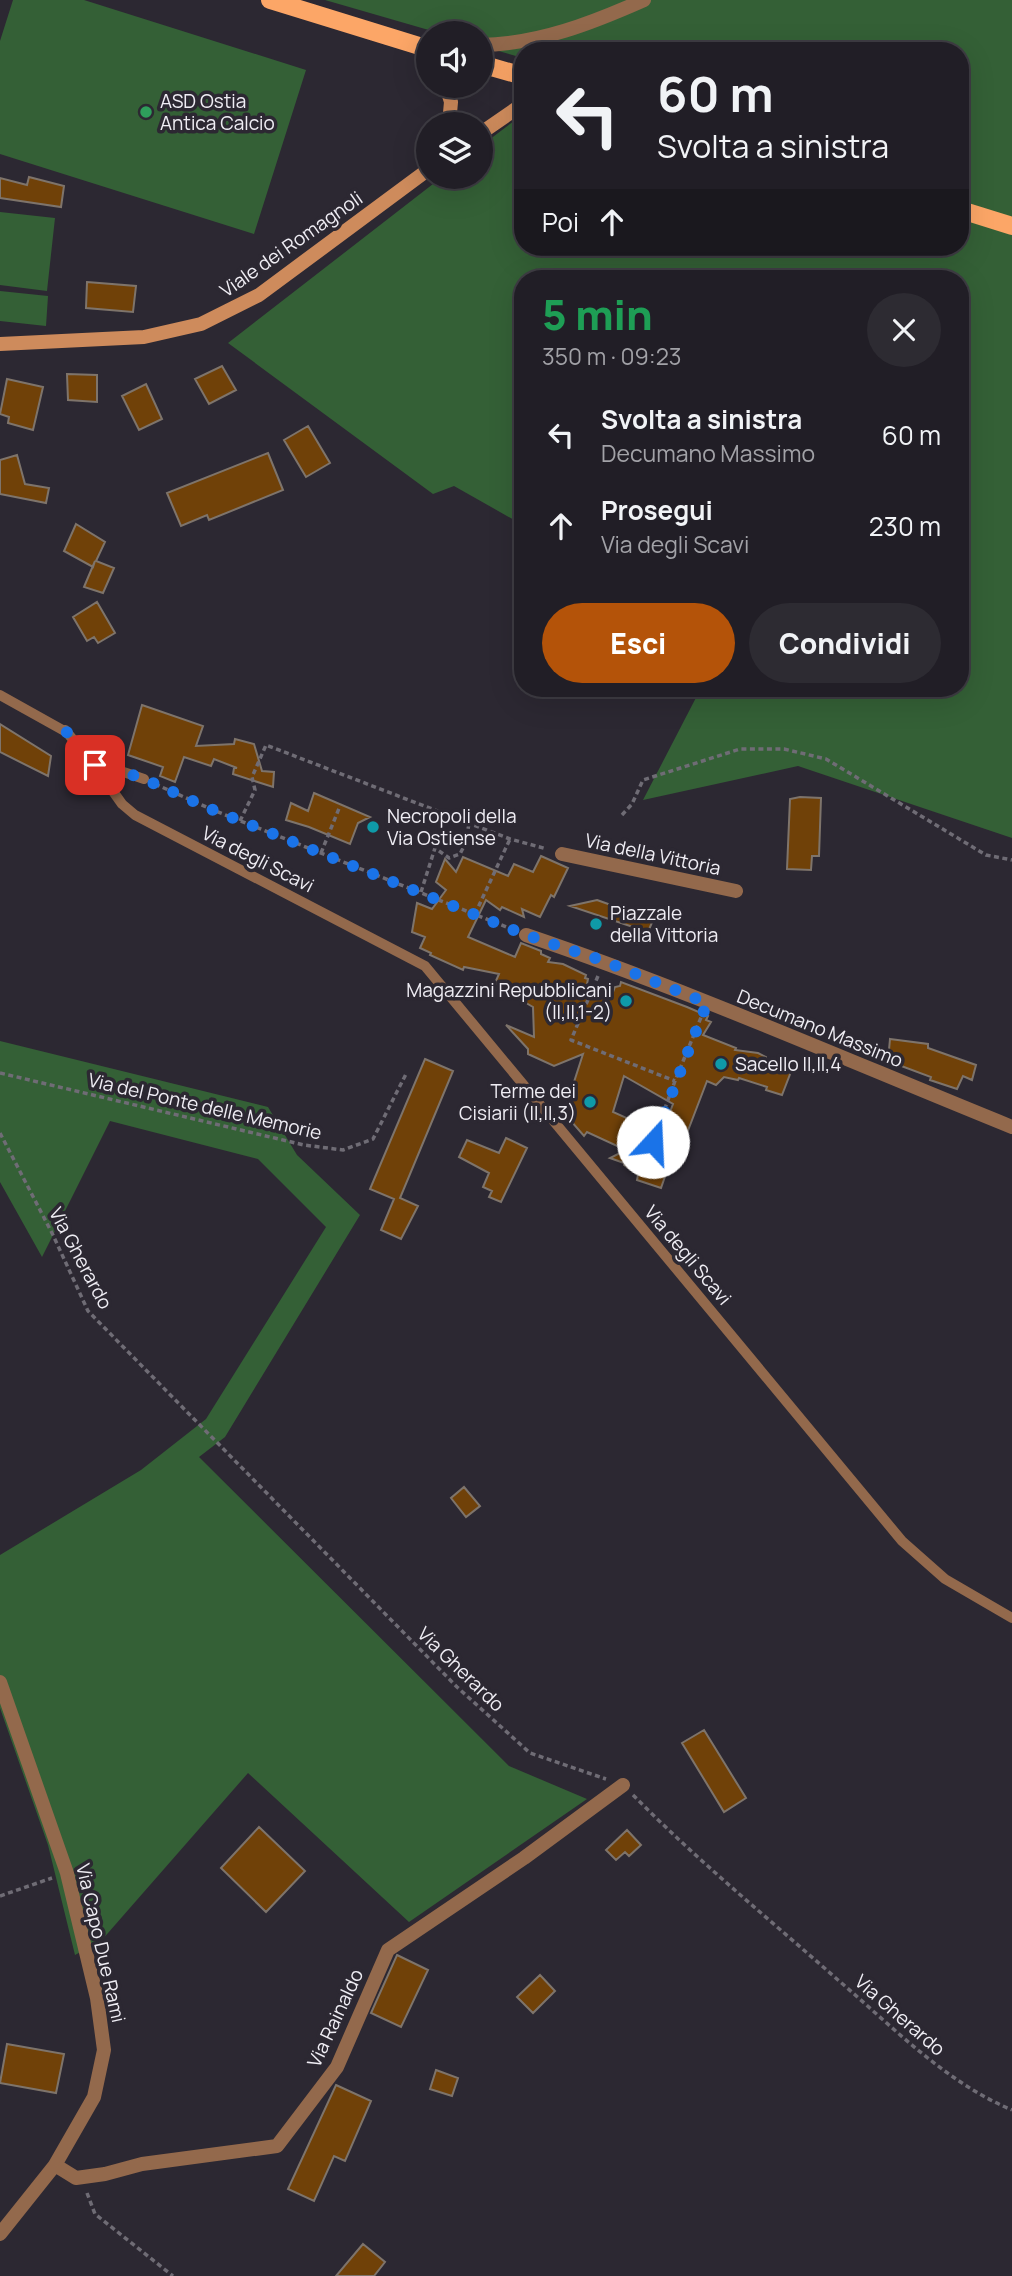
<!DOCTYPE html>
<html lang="it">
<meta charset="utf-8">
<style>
:root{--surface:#211e26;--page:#2d2b32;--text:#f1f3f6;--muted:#a2a2a7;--line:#3e3c43;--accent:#b45309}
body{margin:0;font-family:Manrope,sans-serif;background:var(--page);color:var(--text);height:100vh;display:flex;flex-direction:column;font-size:26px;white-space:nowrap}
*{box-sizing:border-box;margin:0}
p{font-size:23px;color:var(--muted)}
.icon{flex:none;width:38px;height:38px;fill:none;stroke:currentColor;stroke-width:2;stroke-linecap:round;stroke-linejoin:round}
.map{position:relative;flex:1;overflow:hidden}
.panel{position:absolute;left:514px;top:270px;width:455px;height:427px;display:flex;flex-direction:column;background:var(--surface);border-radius:28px;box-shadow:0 7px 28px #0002,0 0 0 2px var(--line)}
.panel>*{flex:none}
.hud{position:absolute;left:514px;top:42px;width:455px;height:214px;border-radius:28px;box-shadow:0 7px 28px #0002,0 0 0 2px var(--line);background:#211e26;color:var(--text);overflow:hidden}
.buttons{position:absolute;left:416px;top:21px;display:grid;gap:14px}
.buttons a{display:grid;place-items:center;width:77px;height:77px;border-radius:50%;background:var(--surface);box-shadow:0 7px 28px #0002,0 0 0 2px var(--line);font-size:35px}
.pin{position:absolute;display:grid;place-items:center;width:60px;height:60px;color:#fff;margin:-30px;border-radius:14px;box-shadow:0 4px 10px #0006}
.me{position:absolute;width:77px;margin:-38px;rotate:20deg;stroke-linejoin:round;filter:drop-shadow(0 0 5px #0008)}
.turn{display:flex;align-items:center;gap:24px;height:147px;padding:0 28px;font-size:32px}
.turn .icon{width:91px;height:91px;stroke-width:2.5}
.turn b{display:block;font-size:49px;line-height:60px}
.then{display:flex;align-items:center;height:66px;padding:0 28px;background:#0003;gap:14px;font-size:26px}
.round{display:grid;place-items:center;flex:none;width:74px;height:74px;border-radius:37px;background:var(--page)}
.summary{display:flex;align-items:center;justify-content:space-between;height:119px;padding:0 28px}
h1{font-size:42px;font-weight:800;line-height:52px;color:#1e9e55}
.action{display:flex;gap:14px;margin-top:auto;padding:14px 28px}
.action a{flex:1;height:80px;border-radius:42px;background:var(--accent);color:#fff;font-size:28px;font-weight:800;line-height:80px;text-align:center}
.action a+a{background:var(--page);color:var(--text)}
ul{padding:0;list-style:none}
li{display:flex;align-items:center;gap:21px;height:91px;padding:0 28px}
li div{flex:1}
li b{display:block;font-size:26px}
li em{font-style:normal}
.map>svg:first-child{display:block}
</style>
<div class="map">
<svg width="1012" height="2276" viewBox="0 0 1012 2276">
<rect width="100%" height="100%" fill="#2c2832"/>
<!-- green -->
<path fill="#346036" d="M13,0h71l222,70 -52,164 -254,-80v-113z
M325,0h687v838l-214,-72 -155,34 58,-112h260v-410h-438v247l-69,-39 -21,8 -205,-151 214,-166h39v-31l42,-32v133h438v-196h-438v7l-42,-12v-13h-42z
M0,212l55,6 -8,73 -47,-6z
M0,291l48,5 -2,30 -46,-5z
M0,1041l268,66 29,48 63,60 -135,222 -26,20 310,309 78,33 -178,123 -161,-149 -147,168 -26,14 -27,-110 -48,-137v-153l141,-85 65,-51 120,-192 -68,-68 -148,-38 -68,136 -42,-75z"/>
<!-- building -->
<path fill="#704108" stroke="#7e746b" stroke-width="2" fill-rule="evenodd" d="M29,177l35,9 -3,21 -61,-9v-20l27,7z
M87,282l49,4 -3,26 -47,-4z
M222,366l14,24 -27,14 -14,-25z
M67,374l30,1v27l-29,-2z
M7,379l36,8 -10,43 -25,-7 1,-6 -9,-3z
M146,384l16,35 -23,11 -17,-34z
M308,426l22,37 -24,14 -22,-37z
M268,453l15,37 -74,30 -2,-5 -26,11 -14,-33z
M17,455l8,29 24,4 -3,15 -46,-9v-34z
M76,524l29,18 -9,19 18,7 -11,25 -19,-6 11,-26 -2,6 -29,-16z
M97,602l18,31 -17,10 -4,-6 -7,4 -14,-24z
M142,705l61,21 -7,20 38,-2 1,-5 19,5 8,27 12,1 -1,15 -40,-13 1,-6h3l-23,-9 -3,7 -27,-9 -9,25 -15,-6 3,-9 -35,-12z
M0,724l51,32 -3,20 -48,-24z
M314,793l56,24 -12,6 -8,21 -41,-17 -23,-7 5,-17 17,8z
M800,797l21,1 -2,58h-7l-1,14 -24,-1 3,-70z
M541,856l27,12 -14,29 -3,-2 -11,22 -18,-8 2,8 -22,-10 -2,3 -14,-10 -18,37 47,20 6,-14 20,8v3l9,4 -2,4 15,2 23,11 -1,3 3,1 -2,10 25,8 4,-10 5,-1 1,-4 66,25 21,9 -2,4 5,2 -8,13 33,13 -1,2 23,3 8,4v2l26,10 -10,26 -16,-5 1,-3 -28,-9 -1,2 -14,-3 -8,8 -9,-4 -33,86 -5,-2 -8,23 -24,-8 1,-5 -14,-10v-2l-14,-5 16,-8 -39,-18 -3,4 -20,-23 19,-59 -29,12 -26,-12v-5l-22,-24 28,12 -1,-30 -35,-20 1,-2 -4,-2 4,-9 -35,-7 -1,3 -33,-15 1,-2 -11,-5 5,-11 -13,-5 5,-29 15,6 14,-19 -10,-8 9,-23 11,13 7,-15 45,19 6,-12 19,8zM624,1076l49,28 -14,37 -31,-12 1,-10 -16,-7z
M597,900l56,20 -5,12 -78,-26z
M890,1039l38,5v4l48,17 -4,15 -9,-4 -6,13 -27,-9 1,-3 -43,-16z
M425,1059l28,12 -53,127 18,8 -17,33 -20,-9 13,-31 -24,-10z
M506,1138l21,10 -26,54 -12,-5 3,-6 -9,-4 6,-14 -30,-16 8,-17 32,13z
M464,1487l16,19 -14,11 -15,-19z
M704,1730l42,68 -22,14 -42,-69z
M259,1827l46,44 -39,41 -45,-44z
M627,1830l14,15 -12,11 -4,-4 -9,8 -10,-10z
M397,1955l31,15 -27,57 -30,-14z
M540,1975l15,16 -22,22 -16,-16z
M7,2044l57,10 -8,39 -56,-10z
M436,2070l22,8 -6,18 -22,-7z
M336,2085l35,16 -26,60 -11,-5 -20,45 -26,-12z
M363,2244l22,18 -11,14h-38z"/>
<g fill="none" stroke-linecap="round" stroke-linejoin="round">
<!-- path -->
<path stroke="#6f6c75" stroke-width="3.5" stroke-dasharray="5 3.5" stroke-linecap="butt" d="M155,784l58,26 301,120
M622,815l10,-11 11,-24 97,-31h44l42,10 160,96 26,5
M240,821l15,-31 -3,-13 14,-32 244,94 37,10
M321,853l19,-47
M421,892l14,-44 14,10 11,-4 6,-12 3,-19
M475,914l35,-75
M598,976l-27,64 104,41
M0,1073l304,72 39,5 30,-11 33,-65
M0,1133l53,102 35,76 369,376 73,66 76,26
M641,1173l34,-92 27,-66
M633,1795c65,66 136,124 205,185 55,47 107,102 174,130
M0,1896l52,-18
M87,2193l8,21 78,62"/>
<!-- service -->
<path stroke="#93694c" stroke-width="10" d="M0,695l68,38
M65,730l30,36 27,38 13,11 290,151 477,575 43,38 67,39
M91,753l15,13 38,13"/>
<!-- pedestrian -->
<path stroke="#93694c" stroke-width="14" d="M562,854l174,37
M526,935c165,56 325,127 486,192"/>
<!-- minor -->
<path stroke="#93694c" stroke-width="14" d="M0,1682l67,191 30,125 7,52 -10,47 -39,68 -55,69
M55,2165l21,13 29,-4 37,-10 135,-18 60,-79 51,-117 136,-92 99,-73"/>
<!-- tertiary -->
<path stroke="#93694c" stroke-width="14" d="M481,45c58,-1 111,-22 163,-45"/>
<!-- secondary -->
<path stroke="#ce8b5c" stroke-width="14" d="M446,86l5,16 -2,22
M481,133l42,-29
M0,344l144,-7 57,-13 58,-29 170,-126"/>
<!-- primary -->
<path stroke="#fca667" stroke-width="18" d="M270,0l159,49
M481,64l42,12
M961,210l51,16"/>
</g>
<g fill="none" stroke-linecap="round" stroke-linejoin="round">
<!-- route -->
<path stroke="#1a73e8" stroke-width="12" stroke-dasharray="0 21.6" d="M95,765l-30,-35 41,36 38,13 69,31 313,125 78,26 103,42 -54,139"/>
</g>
<!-- markers -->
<circle fill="#2e9e5b" stroke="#2c2832" stroke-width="2.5" cx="146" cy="112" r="7"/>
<g fill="#0f9aa8" stroke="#2c2832" stroke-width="2.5">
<circle cx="373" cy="827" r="7"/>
<circle cx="596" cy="924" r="7"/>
<circle cx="626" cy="1001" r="7"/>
<circle cx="721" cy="1064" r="7"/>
<circle cx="590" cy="1102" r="7"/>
</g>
<g text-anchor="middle" stroke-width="7" stroke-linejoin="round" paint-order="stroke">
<!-- poi labels -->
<g font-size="19" fill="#efedf4" stroke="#2c2832" text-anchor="start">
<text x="160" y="108">ASD Ostia<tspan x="160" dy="22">Antica Calcio</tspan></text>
<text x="387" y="823">Necropoli della<tspan x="387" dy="22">Via Ostiense</tspan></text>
<text x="610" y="920">Piazzale<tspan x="610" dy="22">della Vittoria</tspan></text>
<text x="612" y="997" text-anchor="end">Magazzini Repubblicani<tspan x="612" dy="22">(II,II,1-2)</tspan></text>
<text x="735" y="1071">Sacello II,II,4</text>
<text x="576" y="1098" text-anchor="end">Terme dei<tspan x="576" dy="22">Cisiarii (II,II,3)</tspan></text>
</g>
<!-- street labels -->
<g font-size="19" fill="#efedf4" stroke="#2c2832">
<text transform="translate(291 244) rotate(-35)" y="7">Viale dei Romagnoli</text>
<text transform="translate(653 854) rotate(12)" y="7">Via della Vittoria</text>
<text transform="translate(258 859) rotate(27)" y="7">Via degli Scavi</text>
<text transform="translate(820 1028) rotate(22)" y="7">Decumano Massimo</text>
<text transform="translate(205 1106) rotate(13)" y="7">Via del Ponte delle Memorie</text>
<text transform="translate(688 1255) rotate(50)" y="7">Via degli Scavi</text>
<text transform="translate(81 1258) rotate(62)" y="7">Via Gherardo</text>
<text transform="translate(461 1669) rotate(44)" y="7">Via Gherardo</text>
<text transform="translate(101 1943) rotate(77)" y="7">Via Capo Due Rami</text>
<text transform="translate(900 2015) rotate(41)" y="7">Via Gherardo</text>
<text transform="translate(335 2018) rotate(-65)" y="7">Via Rainaldo</text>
</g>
</g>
</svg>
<div class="buttons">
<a><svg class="icon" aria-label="sound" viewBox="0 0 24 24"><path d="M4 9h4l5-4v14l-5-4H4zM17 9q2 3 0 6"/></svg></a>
<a><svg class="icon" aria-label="layers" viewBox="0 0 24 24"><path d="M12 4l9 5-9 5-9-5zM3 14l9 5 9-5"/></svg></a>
</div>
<div class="pin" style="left:95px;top:765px;background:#d93025"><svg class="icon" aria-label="arrive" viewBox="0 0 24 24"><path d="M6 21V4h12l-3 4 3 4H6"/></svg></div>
<svg class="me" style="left:653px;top:1142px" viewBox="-20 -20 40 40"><circle r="19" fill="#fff"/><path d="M0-13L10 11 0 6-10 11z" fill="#1a73e8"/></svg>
<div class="hud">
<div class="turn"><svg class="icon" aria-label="left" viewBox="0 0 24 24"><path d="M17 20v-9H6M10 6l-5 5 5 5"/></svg><div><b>60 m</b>Svolta a sinistra</div></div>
<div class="then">Poi<svg class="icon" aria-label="ahead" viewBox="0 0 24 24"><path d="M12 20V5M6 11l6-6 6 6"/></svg></div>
</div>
<section class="panel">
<div class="summary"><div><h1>5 min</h1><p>350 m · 09:23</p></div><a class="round"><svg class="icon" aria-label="close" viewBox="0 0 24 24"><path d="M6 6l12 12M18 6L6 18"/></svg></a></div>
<ul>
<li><svg class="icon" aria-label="left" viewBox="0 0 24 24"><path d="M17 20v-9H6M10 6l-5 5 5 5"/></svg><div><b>Svolta a sinistra</b><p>Decumano Massimo</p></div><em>60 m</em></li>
<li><svg class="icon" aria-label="ahead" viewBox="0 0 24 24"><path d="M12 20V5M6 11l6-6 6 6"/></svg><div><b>Prosegui</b><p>Via degli Scavi</p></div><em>230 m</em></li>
</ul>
<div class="action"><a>Esci</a><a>Condividi</a></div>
</section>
</div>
